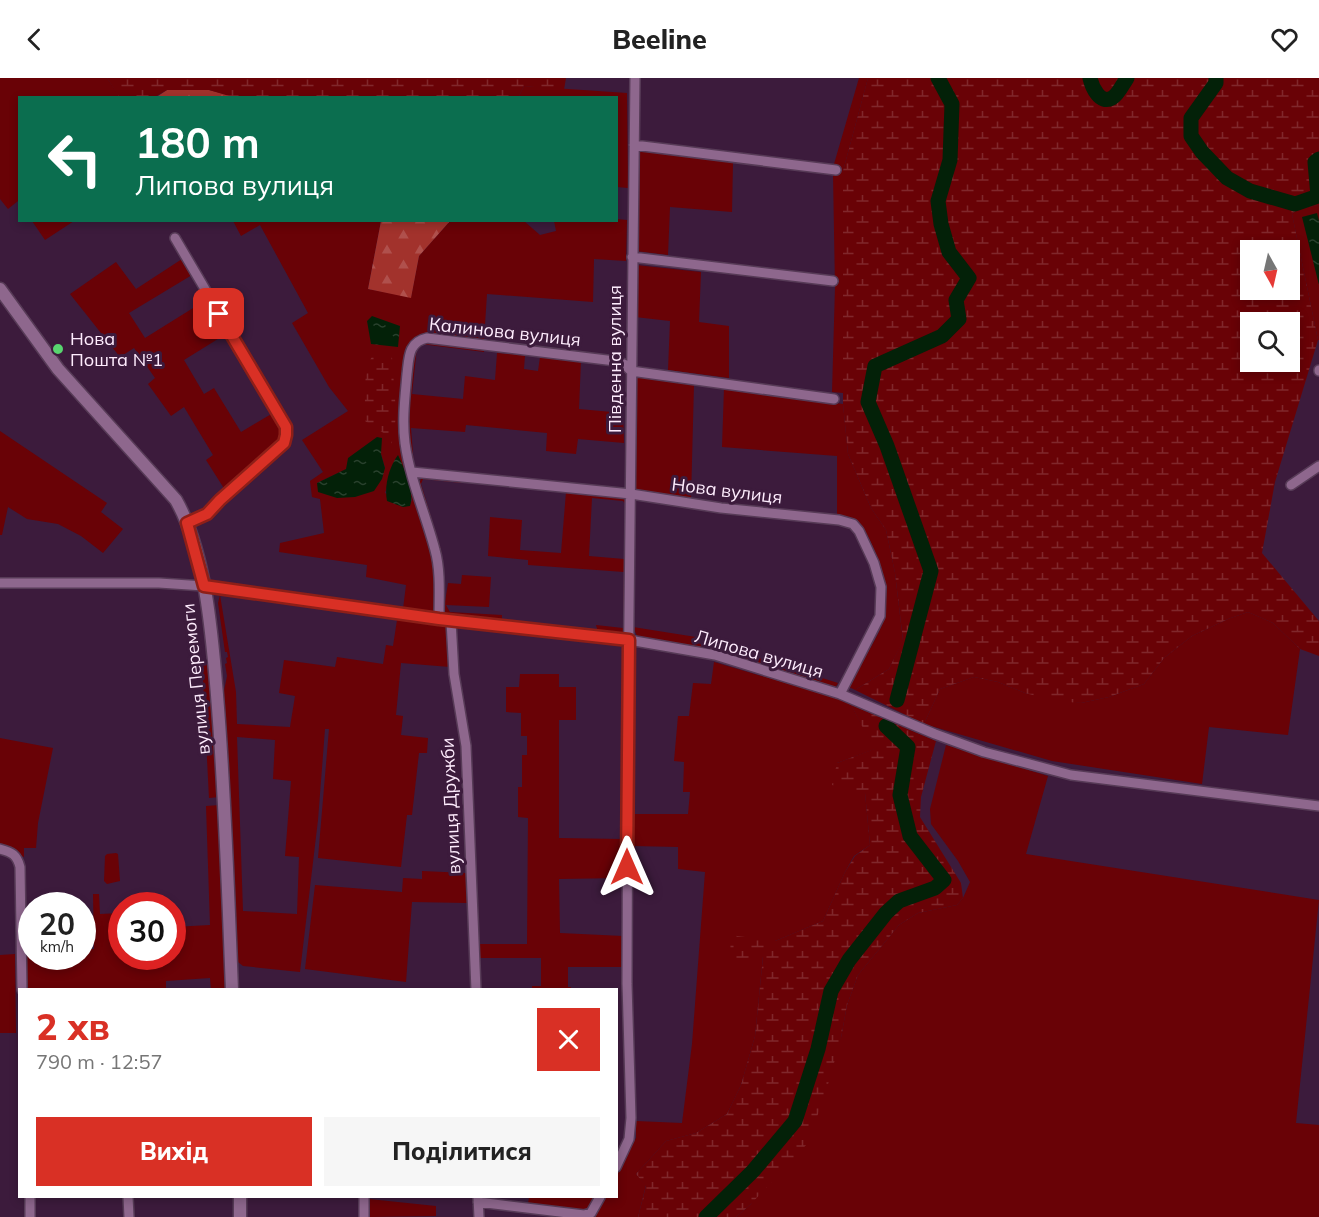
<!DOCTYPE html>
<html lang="uk">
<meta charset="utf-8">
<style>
:root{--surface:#fff;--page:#f6f6f6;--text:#222;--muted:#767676;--accent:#d93025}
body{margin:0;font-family:Mulish,sans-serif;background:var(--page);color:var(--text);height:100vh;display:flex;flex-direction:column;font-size:22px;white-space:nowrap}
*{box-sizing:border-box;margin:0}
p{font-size:20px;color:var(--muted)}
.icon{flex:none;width:33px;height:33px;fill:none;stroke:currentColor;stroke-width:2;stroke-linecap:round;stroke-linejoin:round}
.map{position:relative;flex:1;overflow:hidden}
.side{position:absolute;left:18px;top:910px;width:600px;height:210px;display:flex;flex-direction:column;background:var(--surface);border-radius:0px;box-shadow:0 3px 9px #0003}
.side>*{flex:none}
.top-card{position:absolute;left:18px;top:18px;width:600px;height:126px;border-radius:0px;box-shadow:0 3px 9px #0003;background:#0b6e4f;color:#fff;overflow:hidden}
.needle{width:39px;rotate:172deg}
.tools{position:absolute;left:1240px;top:162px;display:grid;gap:12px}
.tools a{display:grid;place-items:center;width:60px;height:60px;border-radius:0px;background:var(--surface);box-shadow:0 3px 9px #0003;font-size:30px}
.speed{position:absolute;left:18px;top:814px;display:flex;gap:12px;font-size:30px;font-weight:700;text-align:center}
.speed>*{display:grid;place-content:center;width:78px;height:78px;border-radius:50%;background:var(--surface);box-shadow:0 3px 9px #0003;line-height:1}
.speed small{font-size:15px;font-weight:400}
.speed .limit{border:9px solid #d22;background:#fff;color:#111}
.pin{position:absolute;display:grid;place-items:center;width:51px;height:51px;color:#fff;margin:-26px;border-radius:12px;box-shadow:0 3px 9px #0006}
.me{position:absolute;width:66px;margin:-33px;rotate:0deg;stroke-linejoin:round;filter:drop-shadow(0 0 4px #0008)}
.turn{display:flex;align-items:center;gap:21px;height:126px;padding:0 18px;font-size:27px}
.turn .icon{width:78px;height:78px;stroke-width:2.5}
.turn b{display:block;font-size:42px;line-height:51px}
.round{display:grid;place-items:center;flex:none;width:63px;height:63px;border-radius:0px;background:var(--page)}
.headline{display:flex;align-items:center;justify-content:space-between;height:102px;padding:0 18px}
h1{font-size:36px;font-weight:800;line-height:45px;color:var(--accent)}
.cta{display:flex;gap:12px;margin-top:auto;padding:12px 18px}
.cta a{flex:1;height:69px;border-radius:0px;background:var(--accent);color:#fff;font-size:24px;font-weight:800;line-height:69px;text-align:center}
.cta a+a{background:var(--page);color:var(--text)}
header{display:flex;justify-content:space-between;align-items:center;height:78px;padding:0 18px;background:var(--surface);font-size:27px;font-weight:800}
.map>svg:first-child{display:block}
</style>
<header><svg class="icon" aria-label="back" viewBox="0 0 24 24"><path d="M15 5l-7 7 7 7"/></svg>Beeline<svg class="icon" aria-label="heart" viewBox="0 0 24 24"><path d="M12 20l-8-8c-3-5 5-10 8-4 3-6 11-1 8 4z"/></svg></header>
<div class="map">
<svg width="1319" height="1139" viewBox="0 0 1319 1139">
<defs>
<pattern id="forest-firs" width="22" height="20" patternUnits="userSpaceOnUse" patternTransform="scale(1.5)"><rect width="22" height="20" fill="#a2322c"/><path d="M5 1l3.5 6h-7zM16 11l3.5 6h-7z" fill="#b0504c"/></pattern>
<pattern id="wetland-marsh" width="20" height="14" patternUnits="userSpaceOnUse" patternTransform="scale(1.5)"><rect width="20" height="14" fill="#690206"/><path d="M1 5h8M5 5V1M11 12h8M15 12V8" fill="none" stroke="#80272b"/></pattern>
<pattern id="water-ripples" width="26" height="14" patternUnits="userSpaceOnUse" patternTransform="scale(1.5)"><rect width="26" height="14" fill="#032108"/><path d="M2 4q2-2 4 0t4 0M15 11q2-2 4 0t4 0" fill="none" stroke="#29412d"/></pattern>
</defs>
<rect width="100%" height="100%" fill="#3c1b3c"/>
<!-- green -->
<path fill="#690206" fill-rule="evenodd" d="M0,0h107l13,19 -100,1 -1,105 -1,-2 -10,8 -8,-10z
M859,0h9l-25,93v222l-11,-1 3,-105 -2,-113 1,-10z
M524,8l103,7 1,95 -11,-1 -1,-89h-98z
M638,73l95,11 -1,50 -62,-5 -2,48 -32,-4z
M1319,127v135h-1l-26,-126 6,-5z
M617,141l10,1 -1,41 -32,-2 -1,43 -106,-8 -3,46 -66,-3 -7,6 -5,12 -3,89 31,108 2,56 -5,5 -28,-4 3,-24 -40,-8 1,-12 -88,-13 1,-9 44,-10 -4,-34 -8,-2 -2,-16 13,-9 -21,-32 46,-29 -19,-24 -37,-64 16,-10 -48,-88 -19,11 -8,-15h148l-13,68 43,8 8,-41 31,-35h74l16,14 16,-4 -2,-10zM381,360v16l4,14 -68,15 30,-14zM403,388l9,34 -3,6 -24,-13 3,-9z
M32,143h42l-29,19z
M182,181l10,16 -63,38 16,25 61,-38 20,34 -42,26 20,34 10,-6 27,44 32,-19 9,16 -1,12 -56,49 -19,-30 7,-5 -29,-48 -13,9 -23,-32 7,-6 -21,-30 -14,9 -50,-63 46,-32 20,27z
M636,187l65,7 -2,50 30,4v52l-61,-8 2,-49 -35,-4z
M420,264l64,6v4l-63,-8 -4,3 -5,47 51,5 2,-23 30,4 2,-27 28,2 -1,14 14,2 2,-14 41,3 -2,49 44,4 1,30 -46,-4 -2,15 -30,-3 1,-18 -81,-8 -1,7 -54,-4 3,39h-2c-7,-35 -9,-74 -1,-109 1,-6 5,-11 9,-16z
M635,298l59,8 -3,115 -56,-9z
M724,310l119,16 5,50 23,54 15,22 9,43 8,68 -14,28 -34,21 -6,-3c7,-15 34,-58 36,-71 4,-26 -9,-79 -30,-96 -4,-3 -12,-4 -18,-5v-59l-115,-9z
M0,353l107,72 -6,9 22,17 -20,24 -22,-17 -23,-12 -31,-5 -19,-12 -6,28h-2z
M426,398l36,5v2l-39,-4 -2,5 20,66 4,52 3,-19 13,1 1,-9 29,2 -2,30 -43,-2 4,7 52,3v5l-47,-3 -7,-2 -6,-6 -23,-125 2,-5z
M566,414l59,4 3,3 -2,131 -5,4 -23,-2 -2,-7 27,3 1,-56 -96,-7v-5l-40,-4 2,-39 32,3 -2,30 41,3zM592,420l31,3 3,4 -2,54 -35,-3z
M220,517l16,97 1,32 53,3 5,-31 -16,-3 5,-33 51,7 2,-10 46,7 3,-19 7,1 4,-26 51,7 2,40 -49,-4 -5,52 7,1 -2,19 27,3 -1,15h-8l-7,62h-5l-6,52 -83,-9 11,-129h-4l-7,91 -18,152 -57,-6 -5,-4 -2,-7 -13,-259 4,-20 -2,-12 2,-1 -1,-5 2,-1 -1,-5h-2l-7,-49zM237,659l38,3 -2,39 18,2 -6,75 14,1 -2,57 -54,-3z
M1248,534l25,11 27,26 -12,86 -79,-8 -7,57 -150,-23 -128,-37 16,-35 34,-12 24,5 27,11 56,10 28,-6 35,-13 20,-26 28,-22 36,-17z
M633,549l63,10v6l37,7 105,33 -3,5 -197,-50z
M207,582l13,137 -11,1 -7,-137z
M714,584l123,36 14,7 24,44 -38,14 28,30 5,52 -16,11 -9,16 -22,49 -48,20 -12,15 -8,80 -14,49 -14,29 -31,19 -30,8 -30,33 10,11 -8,32h-53l19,-20h12l1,-24 19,-35v-17l46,2 10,-79 13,-172 -27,-3v-22l-45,-1 -1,-32h56l2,-22h-7l1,-30 -10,-1 4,-45h11l4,-33 18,1z
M520,596h39v13h17v33h-17v118l64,1v39l-64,1 1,54 63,3 -1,31h-54v20h3v3h-39v-4h9v-28h-61v-14h47l1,-126 -10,-1v-30h4v-32h5v-19h-6v-23l-15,-1v-25h13z
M0,660l53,10 -15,75 -2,25h-12v9l-24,-10z
M946,667l102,31 -22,78 293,46 -23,223 23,2v92h-583l15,-13 90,-166 6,-33 11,-30 41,-50 19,-12 39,-8 6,-7 7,-16 -12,-21 -27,-37 -1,-15z
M220,727l7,185h-16l-1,-12 -44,3v9h-139l-1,-36 5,-1 1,4h50l1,-7 11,-1 -1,-55h6l1,20 21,-1 1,44h50l1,-30 37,-2 -4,-119z
M116,775l2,1 2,27 -13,3 -3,-3 1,-25 2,-2z
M422,793l44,2 1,30 -55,-1 -6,80 -101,-13 10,-84 87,7 1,-14 19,1z
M15,876l1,79h-16v-78z
M529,1119h69l-9,14 -104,-11v-2l43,6z
M369,1121l67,7v10l-68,1z"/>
<!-- forest -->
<path fill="url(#forest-firs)" d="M167,12h42l27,7 -81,1z
M381,143h69l-31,35 -8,42 -43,-9z"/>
<!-- wetland -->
<path fill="url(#wetland-marsh)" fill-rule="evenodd" d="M107,0h459l-2,12 -40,-4 -6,12h-282l-27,-8h-42l-12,7 -35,1z
M868,0h451v127l-21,4 -6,5 26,126 -43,142 -13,71 57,68v35l-19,-7 -27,-26 -25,-11 -20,7 -36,17 -28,22 -20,26 -35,13 -28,6 -25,-2 -31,-8 -27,-11 -24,-5 -34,12 -16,35 -69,-34 34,-21 14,-29 -8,-67 -9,-43 -15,-22 -23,-54 -5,-50v-233zM1290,172v40h-39v-40zM1290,244v40h-39v-40z
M375,274l13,1 4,4c1,30 8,59 -1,89l-4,-5 -2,-7 -20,-13c1,-20 -4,-52 10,-69z
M851,627l85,36 -15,56 -1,20 41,66 2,15 -6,7 -39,8 -19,12 -41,50 -11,30 -6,33 -14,50 -19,55 -57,61 -15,13h-98l8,-31 -10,-12 30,-33 30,-8 31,-19 14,-29 14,-49 8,-79 -32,2 -1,-24 45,6 48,-20 22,-49 10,-16 15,-11 -5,-52 -33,-8 5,-22 37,-14z"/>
<!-- water -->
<path fill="url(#water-ripples)" d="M1317,135l2,8v64l-17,-68z
M372,238l28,10 -2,21 -27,-3 -4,-23z
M377,359l5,1 -1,16 4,14 -3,11 -8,12 -19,6 -18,1 -19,-6 -1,-9 29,-14 2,-11z
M398,377c6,13 17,37 12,51l-7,1 -16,-6c-3,-15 2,-34 11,-46z"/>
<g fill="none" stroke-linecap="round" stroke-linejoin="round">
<!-- river -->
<path stroke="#032108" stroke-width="15" d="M1090,0c2,9 10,27 22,20 6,-3 11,-14 15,-20
M1216,0v5l-25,35v18l11,16 25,26 23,13 45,13 23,-8 -3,-34 4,-3
M897,622l34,-129 -44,-125 -19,-44 7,-36 67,-30 17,-17 -3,-19 13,-22 -20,-26 -8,-28 -3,-23 12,-41 2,-56 -14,-26
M706,1139l47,-46 42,-50 23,-72 13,-58 18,-31 37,-47 13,-12 36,-13 9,-8 -34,-44 -10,-41 8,-48 -22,-21"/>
<defs>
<path id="street" d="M634,67l202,25
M175,160l111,189v8l-2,8 -64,57 -13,14 -20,9
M632,179l201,24
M1319,292v1
M412,394l219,22 90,14 118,12 14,4 6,7 15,32 7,24 -1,29 -40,78
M1291,407l28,-19
M0,505h159l45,3 235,33 190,21 86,15 125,39 95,40 49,18 87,23 248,31
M439,541c0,-22 2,-48 -4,-69 -9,-35 -25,-70 -30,-107 -3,-23 0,-46 2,-69 2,-16 1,-32 20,-36l188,23 9,3 7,7 203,28
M451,543l3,53 12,72 10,244
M0,771c12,3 17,6 20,18l2,123
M616,1089l13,-28 2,-21 -4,-134 1,-282 7,-624
M30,1119v20
M128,1119l1,20
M364,1119v20
M478,1120l1,19
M478,1124l106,13 7,-2 9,-16"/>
<path id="secondary" d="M0,211l58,80 118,131c30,53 36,135 41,195 8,98 11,197 15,295
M240,1119v20"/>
</defs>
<!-- street casing -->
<use href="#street" stroke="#573b57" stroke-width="12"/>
<!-- secondary casing -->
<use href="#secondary" stroke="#573b57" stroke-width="15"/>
<!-- street -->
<use href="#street" stroke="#8e678d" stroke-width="9"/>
<!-- secondary -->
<use href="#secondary" stroke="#8e678d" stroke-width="12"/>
</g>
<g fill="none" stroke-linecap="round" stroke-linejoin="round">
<defs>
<path id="route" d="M219,236l67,113v8l-2,8 -64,57 -13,14 -20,9 17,63 235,33 190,21 -2,227"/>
</defs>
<!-- route casing -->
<use href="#route" stroke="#8d1f18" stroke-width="15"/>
<!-- route -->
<use href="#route" stroke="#d93025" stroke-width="10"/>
</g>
<!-- markers -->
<circle fill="#58d56f" stroke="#3c1b3c" stroke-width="2" cx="58" cy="271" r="6"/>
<g text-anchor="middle" stroke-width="6" stroke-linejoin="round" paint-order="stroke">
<!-- street labels -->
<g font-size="18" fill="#feecfd" stroke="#3c1b3c">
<text transform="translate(505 254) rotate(6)" y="6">Калинова вулиця</text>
<text transform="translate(615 281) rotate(-90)" y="6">Південна вулиця</text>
<text transform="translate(727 413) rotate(7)" y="6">Нова вулиця</text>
<text transform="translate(759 576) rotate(16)" y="6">Липова вулиця</text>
<text transform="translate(196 601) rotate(-96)" y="6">вулиця Перемоги</text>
<text transform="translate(451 728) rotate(-93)" y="6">вулиця Дружби</text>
</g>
<!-- poi labels -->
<g font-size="18" fill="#feecfd" stroke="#3c1b3c" text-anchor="start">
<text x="70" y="267">Нова<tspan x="70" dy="21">Пошта №1</tspan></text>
</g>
</g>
</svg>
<div class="tools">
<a><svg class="needle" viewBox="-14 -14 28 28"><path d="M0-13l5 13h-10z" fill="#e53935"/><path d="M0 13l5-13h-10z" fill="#767676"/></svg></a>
<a><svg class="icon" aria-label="search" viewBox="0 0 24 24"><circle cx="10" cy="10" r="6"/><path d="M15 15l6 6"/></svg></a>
</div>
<div class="speed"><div>20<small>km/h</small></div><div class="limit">30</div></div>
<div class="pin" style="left:219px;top:236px;background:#d93025"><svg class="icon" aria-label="arrive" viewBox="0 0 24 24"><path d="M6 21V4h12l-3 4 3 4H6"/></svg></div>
<svg class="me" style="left:627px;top:789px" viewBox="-20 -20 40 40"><path d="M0-17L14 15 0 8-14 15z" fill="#d93025" stroke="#fff" stroke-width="4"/></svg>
<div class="top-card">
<div class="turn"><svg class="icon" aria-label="left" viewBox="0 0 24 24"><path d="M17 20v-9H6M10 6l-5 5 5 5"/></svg><div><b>180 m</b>Липова вулиця</div></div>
</div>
<section class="side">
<div class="headline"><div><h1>2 хв</h1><p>790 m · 12:57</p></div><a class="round" style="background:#d93025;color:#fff"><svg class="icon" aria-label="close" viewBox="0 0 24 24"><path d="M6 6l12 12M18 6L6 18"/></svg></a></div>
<div class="cta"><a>Вихід</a><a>Поділитися</a></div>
</section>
</div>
